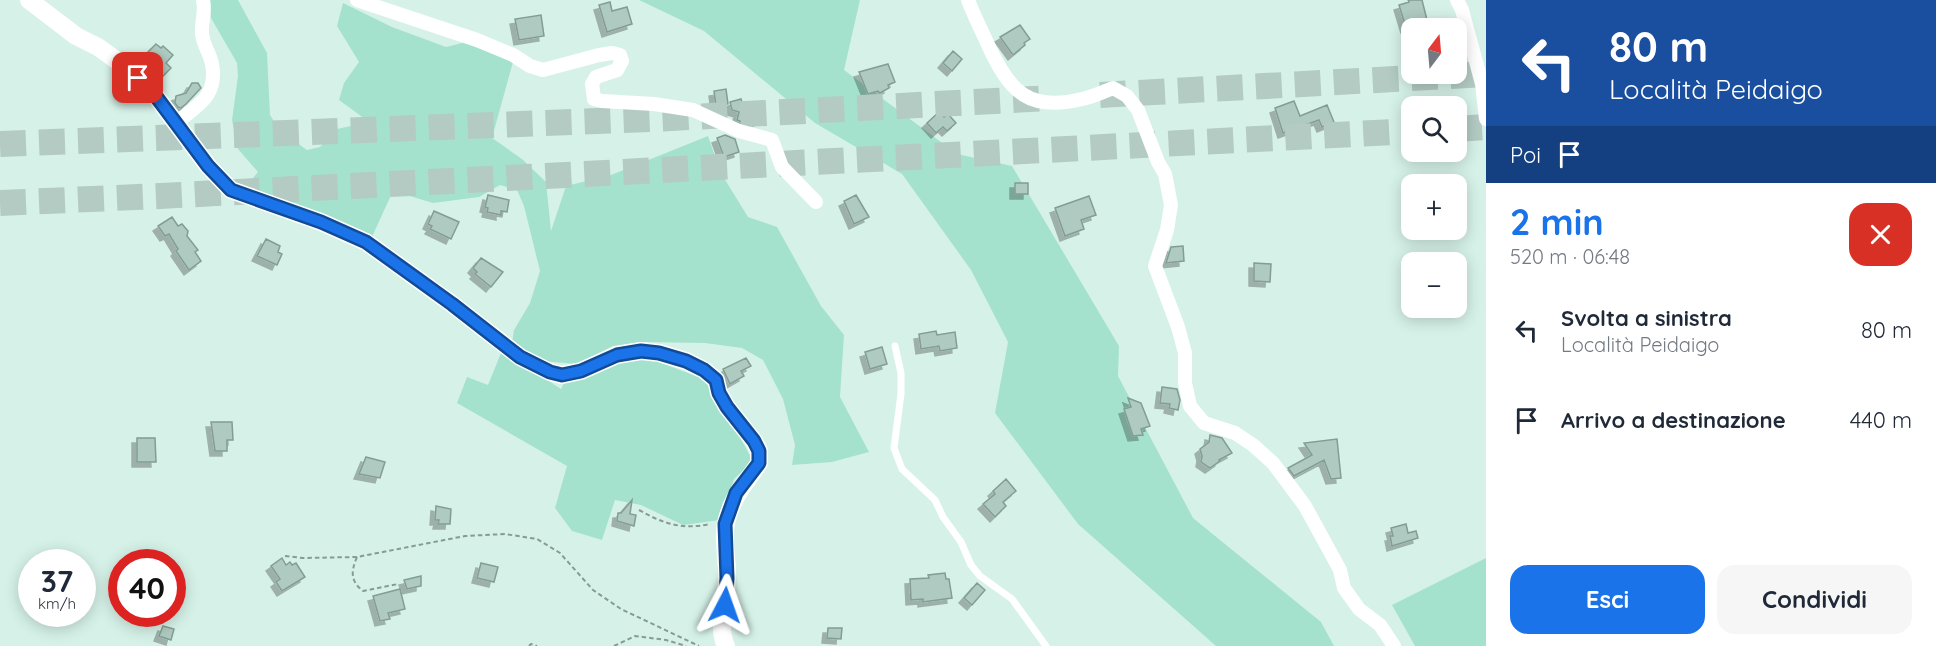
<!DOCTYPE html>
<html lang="it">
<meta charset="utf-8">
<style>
:root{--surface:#fff;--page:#f6f6f7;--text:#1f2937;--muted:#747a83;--accent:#1a73e8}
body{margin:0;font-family:Quicksand,sans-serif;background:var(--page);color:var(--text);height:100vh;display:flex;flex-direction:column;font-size:22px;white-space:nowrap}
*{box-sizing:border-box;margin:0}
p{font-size:20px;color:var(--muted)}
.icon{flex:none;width:33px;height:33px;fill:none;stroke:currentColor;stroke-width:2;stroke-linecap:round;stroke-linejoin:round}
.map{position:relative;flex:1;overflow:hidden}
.panel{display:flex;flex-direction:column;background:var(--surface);width:450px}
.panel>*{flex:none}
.banner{background:#1a4fa0;color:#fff;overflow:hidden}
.needle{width:39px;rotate:16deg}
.tools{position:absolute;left:1401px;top:18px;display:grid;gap:12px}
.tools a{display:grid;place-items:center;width:66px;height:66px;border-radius:12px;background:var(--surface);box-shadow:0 3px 15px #0003;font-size:30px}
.speed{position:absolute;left:18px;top:549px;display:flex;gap:12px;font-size:30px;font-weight:700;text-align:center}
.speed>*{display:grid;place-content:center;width:78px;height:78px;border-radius:50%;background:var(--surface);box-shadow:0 3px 15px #0003;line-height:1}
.speed small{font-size:15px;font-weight:400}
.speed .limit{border:9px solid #d22;background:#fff;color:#111}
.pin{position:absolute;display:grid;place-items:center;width:51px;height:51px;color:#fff;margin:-26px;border-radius:12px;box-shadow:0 3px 9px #0006}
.me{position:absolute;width:66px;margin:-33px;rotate:4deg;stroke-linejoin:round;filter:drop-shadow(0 0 4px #0008)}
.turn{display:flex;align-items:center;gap:21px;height:126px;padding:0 24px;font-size:27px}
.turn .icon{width:78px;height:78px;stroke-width:2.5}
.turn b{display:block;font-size:42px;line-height:51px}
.then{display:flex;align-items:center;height:57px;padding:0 24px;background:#0003;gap:12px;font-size:22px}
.round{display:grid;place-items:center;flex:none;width:63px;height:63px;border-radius:18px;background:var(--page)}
.summary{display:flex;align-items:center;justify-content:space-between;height:102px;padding:0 24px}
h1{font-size:36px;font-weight:700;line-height:45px;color:var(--accent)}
.action{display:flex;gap:12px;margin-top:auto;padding:12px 24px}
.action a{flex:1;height:69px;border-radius:18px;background:var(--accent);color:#fff;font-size:24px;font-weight:700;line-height:69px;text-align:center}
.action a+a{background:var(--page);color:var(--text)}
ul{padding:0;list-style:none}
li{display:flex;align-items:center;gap:18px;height:90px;padding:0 24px}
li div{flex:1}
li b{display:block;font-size:22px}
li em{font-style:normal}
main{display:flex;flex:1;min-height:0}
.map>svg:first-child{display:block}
</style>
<main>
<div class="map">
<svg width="1486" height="646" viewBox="0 0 1486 646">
<defs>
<filter id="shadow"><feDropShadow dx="-5" dy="5" stdDeviation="0" flood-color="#0004"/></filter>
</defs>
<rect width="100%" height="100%" fill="#d6f2e8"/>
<!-- green -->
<path fill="#a5e2cd" d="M209,0h29l29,53 3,62 10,16 27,19 13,-3 17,-18 23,-5 5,-5 -26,-19 5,-17 15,-21 -22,-36 6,-23 49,24 54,20 20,-5 47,20 -21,76 30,21 24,23 5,49 15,-45 45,-11 97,-39 13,37 27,44 29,10 44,79 23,29 -4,62 29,55 -37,10 -40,3 3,-20 -12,-46 -20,-39 -21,-12 -37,-5 -64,-1 -28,4 -36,18 -36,-3 -29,-18 2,-13 16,-27 10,-32 -16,-65 -7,-16 -17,-5 -21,12 -46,6 -40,-12 -22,48 -129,-48 16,-19 -20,-23 -6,-29 6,-44 -1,-13 -26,-45z
M639,0h221l-16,70 113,84 55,12 107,180 -1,30 75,142 128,104 13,24h-118l-138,-122 -83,-111 13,-71 -37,-72 -69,-96 -87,-51 -111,-92z
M501,353l17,8 43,28 4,-8 78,-25 66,25 44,80 -19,18 -14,41 -37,5 -42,-20 -26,-5 -13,40 -30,-9 -17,-23 12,-42 -110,-63 10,-26 21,8z
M1486,558v88h-71l-23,-41z"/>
<!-- building -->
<path fill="#afcac0" stroke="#839d94" stroke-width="1.5" filter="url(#shadow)" d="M1408,0h14l7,28h-23l-7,-23 10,-3z
M610,2l2,9 15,-4 5,17 -25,8 -8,-27z
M541,15l3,21 -25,4 -4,-21z
M1020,25l10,14 -6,4 1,2 -12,10 -13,-18z
M156,44l5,4 2,-2 10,9 -7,8 5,5 -9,9 -14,-13 2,-1 -7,-6z
M953,51l9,8 -10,12 -9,-8z
M888,64l7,18 -7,3 1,3 -9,5 -2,-2 -10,3 -9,-22z
M192,83h6l3,5 -15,16 -5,4 -3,-1 -3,-4 1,-7 10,-3z
M726,89l2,15 -12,2 -2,-15z
M741,99l2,8 14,4 -4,15 -16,-6 2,-8 -7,-2 -2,-8z
M1294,101l6,15 27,-11 7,17 -12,5 -3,-7 -36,13 -8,-25z
M939,112l5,5 4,-3 8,9 -9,8 -4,-4 -7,6 -9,-10z
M725,135l10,4 4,13 -15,5 -7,-19z
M1015,183h13v11h-13z
M488,195l21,5 -2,12 -6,-1v4l-14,-3 1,-4 -3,-1z
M856,195l13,22 -15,7 -10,-23z
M1089,196l7,19 -15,5 3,9 -19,7 -10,-28z
M434,211l25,11 -8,17 -21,-10 2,-3 -4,-2z
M172,217l6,9 4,-2 6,7 -1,5 11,14 -3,2 6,9 -12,9 -13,-19 2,-2 -9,-15 -4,2 -7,-10z
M266,239l14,7 -2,6 4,2 -5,11 -20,-9z
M1183,246l1,15 -18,2 5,-16z
M481,258l22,14 -12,15 -16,-13 2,-2 -4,-4z
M1254,263l17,1 -1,18 -16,-1z
M936,331l1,4 18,-3 2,16 -17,3 -1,-5 -18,3 -2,-15z
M882,347l5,17 -17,5 -5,-17z
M746,358l5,8 -10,5 3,5 -14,8 -7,-15z
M1162,387l15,2 3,11 -2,10 -9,-2 1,-4 -10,-1z
M1128,398l13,5 9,23 -9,3 2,6 -10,1 -9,-27 7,-2z
M211,422h21l1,18h-6v11h-12z
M1210,435l12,3 10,15 -13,7 1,1 -10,7 -9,-6 1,-6 -2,-7 9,-7z
M137,438h18l1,24h-19z
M1337,439l4,39 -10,1 -7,-19 -30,16 -6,-8 24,-13 -8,-12z
M366,457l19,5 -5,16 -21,-4z
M1006,479l10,12 -13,11 3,4 -11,11 -12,-13 12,-10 -2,-3z
M632,500l-2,14 6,1 -2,11 -17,-5 1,-8h3z
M436,506l15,3 -1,15h-12l1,-4h-4z
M1406,524l2,9 8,-2 2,7 -26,8 -2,-10h3l-2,-8z
M282,558l4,7 4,-3 2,3 4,-2 9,14 -23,14 -6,-9 4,-3 -9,-13z
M481,563l17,4 -4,15 -17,-4z
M945,573l1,6h3l3,19 -29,4v-3l-12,1 -1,-21 19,-1 -1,-3z
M421,576v10l-14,3 -3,-9z
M977,583l8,7 -13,15 -8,-7z
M400,589l5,20 -17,4 2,6 -10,2 -7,-25z
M163,626l11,3 -3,11 -12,-4z
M828,628h14l-1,11 -14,-1z"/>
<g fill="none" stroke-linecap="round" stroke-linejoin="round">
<!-- motorway-tunnel -->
<path stroke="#b3cbc3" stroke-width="26" stroke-dasharray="26 13" stroke-linecap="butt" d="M1100,95l386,-21
M1456,129l30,-2
M0,144l652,-25 399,-21
M0,203l160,-7 1252,-65"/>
<!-- path -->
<path stroke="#869b93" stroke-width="2" stroke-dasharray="4.5 3" stroke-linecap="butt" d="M639,510c25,14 43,20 71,14
M285,556l18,2 54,-1 108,-21 40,-2 32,5 23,14 33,37 28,19 78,37
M357,557c-6,14 -7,24 6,34l35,-7
M529,646l2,-2 6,2
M614,646l21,-10 31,4 20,6"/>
<!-- service -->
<path stroke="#fff" stroke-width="7" d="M895,346l6,27v21l-7,54 8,21 33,31 8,17 18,25 10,23 9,11 32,23 34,47"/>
<!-- minor -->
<path stroke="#fff" stroke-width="14" d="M357,0l120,40 36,15 17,11 13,4 56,-15 13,-2 8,2 2,6 -5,9 -21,7 -4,7 2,15 8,2 52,3 39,6 46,21 33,9 10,27 34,35
M968,0c6,16 14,31 21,47 21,45 40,65 93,52 11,-2 21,-7 31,-11l14,8 11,14 20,52 7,12 6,31 -4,25 -12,36 23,61 7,26v30l5,23 14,17 31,10 18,12 20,18 32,43 35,64 4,18 15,21 21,16 14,21
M1457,0l5,10 20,74 4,35
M176,123c22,-18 42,-27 36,-59 -2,-11 -10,-21 -10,-31 -1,-12 4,-21 1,-33"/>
<!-- tertiary -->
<path stroke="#fff" stroke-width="18" d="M29,0l47,36 22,11 25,18 29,26 56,75 23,24 90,32 45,20 86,62 68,53 30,15 12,3 19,-4 36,-16 24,-4 18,2 27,8 18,9 12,10 3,13 8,14 27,34 5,10v12c-14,22 -27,33 -33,60 -4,17 2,37 1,55 0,22 -11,47 -1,68"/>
</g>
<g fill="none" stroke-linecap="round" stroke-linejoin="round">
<defs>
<path id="route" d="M138,78l14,13 56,75 23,24 90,32 45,20 86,62 68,53 30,15 12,3 19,-4 36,-16 24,-4 18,2 27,8 18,9 12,10 3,13 8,14 27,34 5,10v12l-23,30 -11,31 2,54 -2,27"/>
</defs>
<!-- route casing -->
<use href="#route" stroke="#114b97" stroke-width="15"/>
<!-- route -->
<use href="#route" stroke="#1a73e8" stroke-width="10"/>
</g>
</svg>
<div class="tools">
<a><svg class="needle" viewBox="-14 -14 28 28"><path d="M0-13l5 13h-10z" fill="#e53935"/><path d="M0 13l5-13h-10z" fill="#747a83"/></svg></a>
<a><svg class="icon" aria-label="search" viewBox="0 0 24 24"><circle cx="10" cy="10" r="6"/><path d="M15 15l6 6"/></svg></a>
<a>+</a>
<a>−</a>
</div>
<div class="speed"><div>37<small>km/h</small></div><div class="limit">40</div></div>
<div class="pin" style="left:138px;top:78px;background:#d93025"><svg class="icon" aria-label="arrive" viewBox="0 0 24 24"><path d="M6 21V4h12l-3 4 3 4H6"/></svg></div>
<svg class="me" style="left:725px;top:605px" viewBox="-20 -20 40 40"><path d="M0-17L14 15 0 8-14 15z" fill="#1a73e8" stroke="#fff" stroke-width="4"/></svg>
</div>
<section class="panel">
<div class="banner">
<div class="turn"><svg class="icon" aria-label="left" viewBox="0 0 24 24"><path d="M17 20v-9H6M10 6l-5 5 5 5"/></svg><div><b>80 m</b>Località Peidaigo</div></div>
<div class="then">Poi<svg class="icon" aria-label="arrive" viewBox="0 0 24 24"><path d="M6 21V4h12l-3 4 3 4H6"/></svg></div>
</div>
<div class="summary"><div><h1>2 min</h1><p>520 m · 06:48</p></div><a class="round" style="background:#d93025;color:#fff"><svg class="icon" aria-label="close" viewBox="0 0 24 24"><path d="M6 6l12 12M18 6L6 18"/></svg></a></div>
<ul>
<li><svg class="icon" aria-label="left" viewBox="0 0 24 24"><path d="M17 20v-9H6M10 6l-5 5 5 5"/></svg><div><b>Svolta a sinistra</b><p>Località Peidaigo</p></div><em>80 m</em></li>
<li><svg class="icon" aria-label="arrive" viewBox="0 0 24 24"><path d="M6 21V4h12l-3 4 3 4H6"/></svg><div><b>Arrivo a destinazione</b></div><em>440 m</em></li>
</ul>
<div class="action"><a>Esci</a><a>Condividi</a></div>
</section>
</main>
